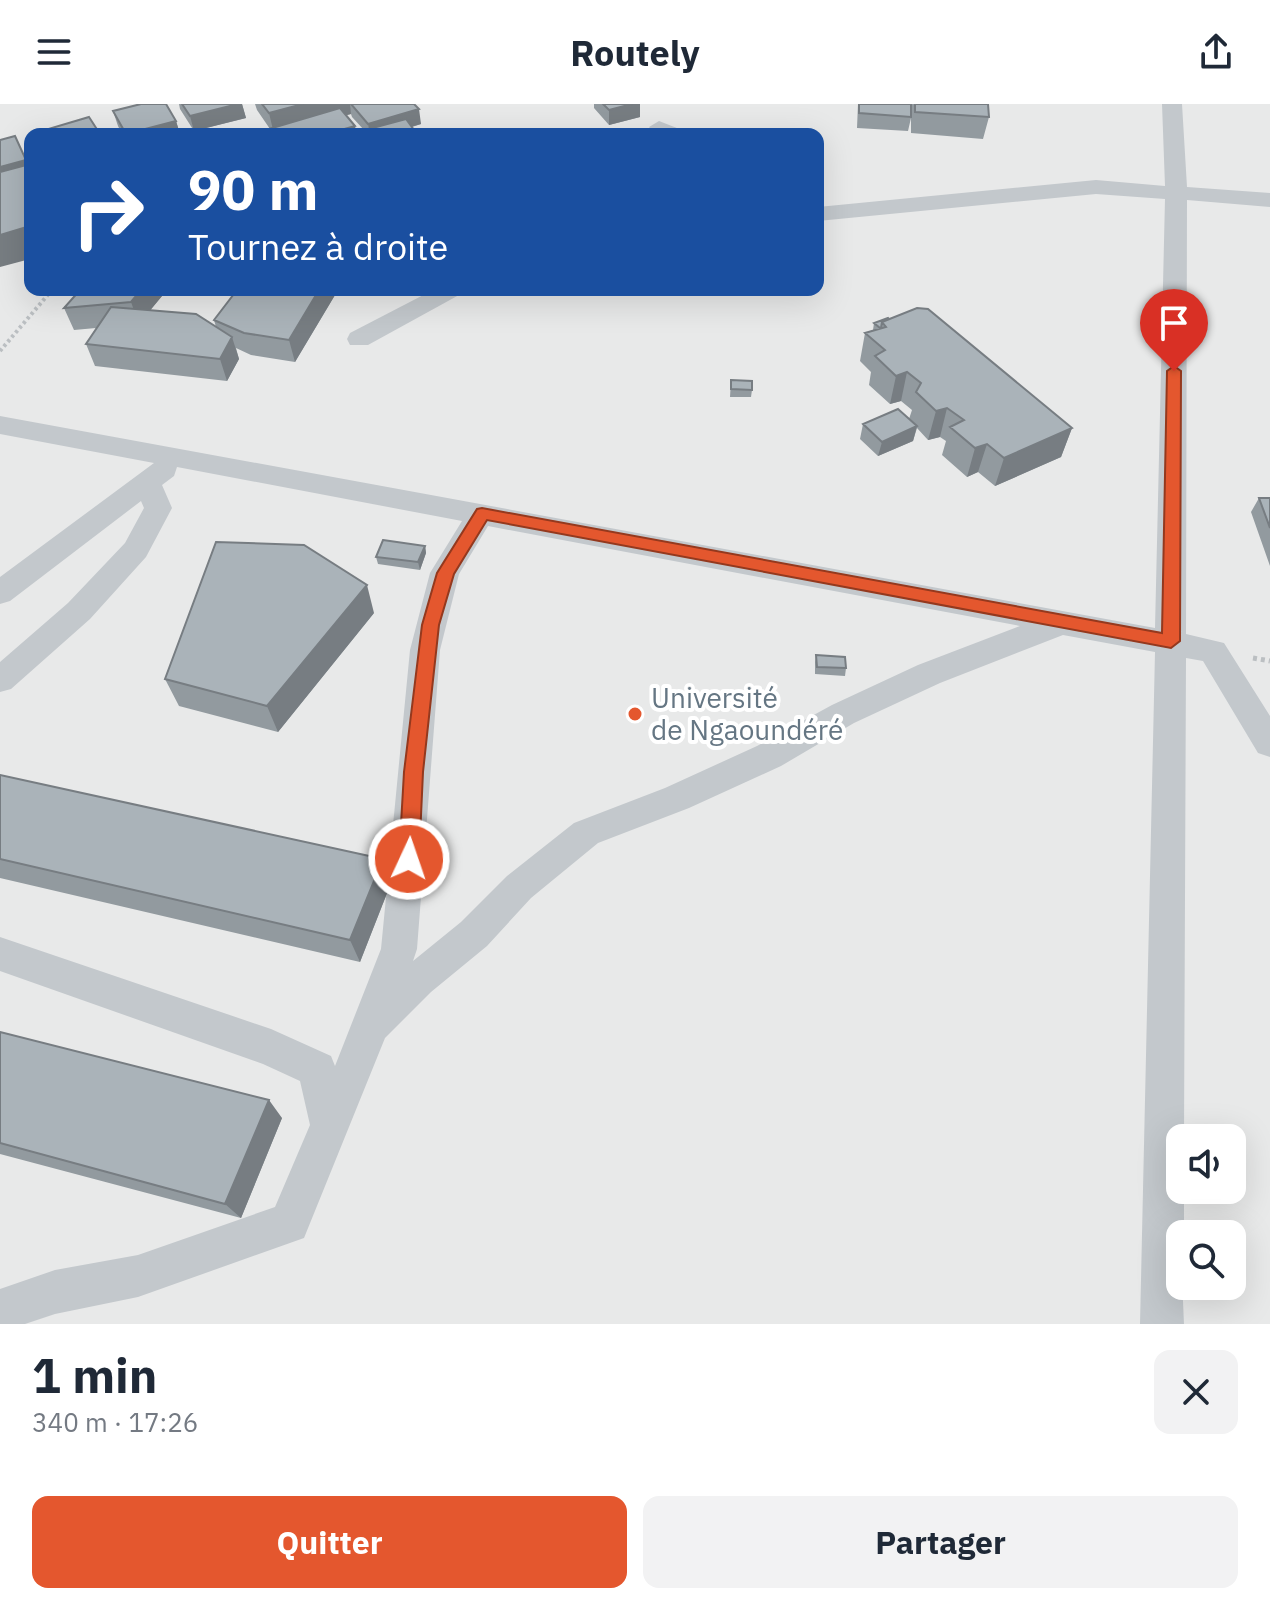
<!DOCTYPE html>
<html lang="fr">
<meta charset="utf-8">
<style>
:root{--surface:#fff;--page:#f2f2f3;--text:#1f2937;--muted:#747a83;--accent:#e4572e}
body{margin:0;font-family:"IBM Plex Sans",sans-serif;background:var(--page);color:var(--text);height:100vh;display:flex;flex-direction:column;font-size:30px;white-space:nowrap}
*{box-sizing:border-box;margin:0}
p{font-size:26px;color:var(--muted)}
.icon{flex:none;width:44px;height:44px;fill:none;stroke:currentColor;stroke-width:2;stroke-linecap:round;stroke-linejoin:round}
.map{position:relative;height:1220px;overflow:hidden}
.panel{display:flex;flex-direction:column;background:var(--surface);flex:1}
.panel>*{flex:none}
.hud{position:absolute;left:24px;top:24px;width:800px;height:168px;border-radius:16px;box-shadow:0 8px 32px #0002;background:#1a4fa0;color:#fff;overflow:hidden}
.fabs{position:absolute;left:1166px;top:1020px;display:grid;gap:16px}
.fabs a{display:grid;place-items:center;width:80px;height:80px;border-radius:16px;background:var(--surface);box-shadow:0 8px 32px #0002;font-size:40px}
.pin{position:absolute;display:grid;place-items:center;width:68px;height:68px;color:#fff;margin:-82px -34px;border-radius:50% 50% 50% 0;rotate:-45deg;box-shadow:0 0 8px #0007}
.pin .icon{rotate:45deg}
.me{position:absolute;width:88px;margin:-44px;rotate:3deg;stroke-linejoin:round;filter:drop-shadow(0 0 6px #0008)}
.turn{display:flex;align-items:center;gap:28px;height:168px;padding:0 32px;font-size:36px}
.turn .icon{width:104px;height:104px;stroke-width:2.5}
.turn b{display:block;font-size:56px;line-height:68px}
.round{display:grid;place-items:center;flex:none;width:84px;height:84px;border-radius:16px;background:var(--page)}
.head{display:flex;align-items:center;justify-content:space-between;height:136px;padding:0 32px}
h1{font-size:48px;font-weight:700;line-height:60px}
.primary-button{display:flex;gap:16px;margin-top:auto;padding:16px 32px}
.primary-button a{flex:1;height:92px;border-radius:16px;background:var(--accent);color:#fff;font-size:32px;font-weight:700;line-height:92px;text-align:center}
.primary-button a+a{background:var(--page);color:var(--text)}
header{display:flex;justify-content:space-between;align-items:center;height:104px;padding:0 32px;background:var(--surface);font-size:36px;font-weight:700}
.map>svg:first-child{display:block}
</style>
<header><svg class="icon" aria-label="menu" viewBox="0 0 24 24"><path d="M4 6h16M4 12h16M4 18h16"/></svg>Routely<svg class="icon" aria-label="share" viewBox="0 0 24 24"><path d="M12 15V3M7 8l5-5 5 5M5 13v7h14v-7"/></svg></header>
<div class="map">
<svg width="1270" height="1220" viewBox="0 0 1270 1220">
<rect width="100%" height="100%" fill="#fafaf8"/>
<!-- built -->
<path fill="#e8e9e9" fill-rule="evenodd" d="M0,0h1270v1220h-1270zM30,30h788v156h-788zM1180,1034h52v52h-52zM1180,1130h52v52h-52z"/>
<g fill="none" stroke-linecap="round" stroke-linejoin="round">
<!-- path-far1 -->
<path stroke="#bbbfc2" stroke-width="4" stroke-dasharray="3 3" stroke-linecap="butt" d="M0,247l52,-61"/>
<!-- path -->
<path stroke="#bbbfc2" stroke-width="5" stroke-dasharray="4 4" stroke-linecap="butt" d="M1253,554l17,3"/>
<!-- minor -->
<path fill="#c3c8cc" fill-rule="evenodd" d="M1162,0h20l5,83 83,6v14l-83,-7 -1,434 38,9 46,73v41l-12,-4 -55,-92 -17,-3 -2,480h-4v52h4v44h-4l4,90h-44l15,-672 -92,-17 -123,48 -86,40 -73,43 -92,42 -91,35 -67,55 -44,48 -56,46 -46,46 -81,200 -166,59 -83,17 -30,10h-25v-35l55,-19 83,-15 137,-48 35,-82 -10,-44 -37,-17 -263,-93v-34l271,92 60,27 4,10 46,-117 29,-299 20,-77 32,-52 -285,-54 -3,9 -12,9 10,23 -26,49 -56,62 -79,70 -11,3v-30l68,-59 57,-60 19,-35 -3,-7 -131,100 -10,3v-27l154,-114 -154,-29v-18l1155,212 10,-429 -69,-5 -278,27v-14l278,-27 69,6zM488,422l532,100 -102,39 -86,40 -75,41 -92,42 -91,35 -67,53 -46,46 -48,39 4,-12 23,-299 19,-76z
M659,17l23,9 3,4 -33,-3 -3,-4z
M433,186h30l-4,5 -91,50h-18l-3,-6 3,-6z"/>
</g>
<!-- wall -->
<path fill="#929a9f" fill-rule="evenodd" d="M179,0h63l4,14 -52,13 -14,-22z
M255,0h159l7,20 -9,3 5,7h-154l-1,-3 8,-2 -13,-19zM351,10l1,3 12,13 -8,2 -1,-6 -9,-11z
M594,0h46v13l-31,8 -15,-17z
M858,0h130l1,13 -6,22 -72,-6v-15l-3,13 -51,-3z
M113,7l63,10 4,13h-58l-4,-8z
M167,186l-17,20 66,17 -2,-7 124,-30 -43,72 -44,-7 -15,-7 3,11 -12,22 -132,-15 -9,-22 10,-16 -22,2 -10,-22z
M888,214l184,110 -11,29 -66,29 -17,-14 -11,5 -25,-22 4,-14 -6,-4 -12,3 -11,-12 -4,13 -35,15 -18,-17 3,-15 46,-5 3,-9 -11,-9 -11,3 -21,-19 2,-13 -11,-11 5,-28 8,-3 1,-7z
M731,276l21,10 -1,7h-21z
M1259,394h11v68l-19,-54z
M425,442l1,7 -6,17 -42,-6 -2,-7z
M374,509l-96,119 -99,-26 -14,-27z
M816,551l30,13 -1,8 -30,-2v-12z
M0,671l391,108 -31,79 -360,-84z
M0,928l282,86 -41,100 -241,-64z"/>
<!-- shaded-wall -->
<path fill="#777d82" d="M238,0h4l4,14 -52,13 -4,-15z
M303,0h47l1,10 -77,20 -5,-21z
M632,0h8v13l-31,8v-15z
M419,5l2,15 -35,10h-16l-2,-10z
M176,17l4,13h-53z
M355,22l1,8h-29z
M26,56l4,9 -30,15v-17z
M30,122v33l-30,8v-32z
M141,186h26l-28,34 -8,-22z
M319,186h19l-43,72 -6,-22z
M232,233l7,22 -12,22 -7,-22z
M907,268l-6,29 -11,3 6,-28z
M947,304l-7,29 -12,3 8,-29z
M917,322l-4,15 -35,15 4,-14z
M1072,324l-11,29 -66,29 9,-28z
M987,340l-9,28 -11,5 8,-29z
M425,442l1,7 -6,17 -2,-8z
M367,481l7,28 -96,119 -11,-26z
M383,755l8,24 -31,79 -10,-22z
M269,996l13,18 -41,100 -16,-14z"/>
<!-- building -->
<path fill="#aab3b9" stroke="#777d82" stroke-width="2" d="M141,0h25l10,17 -50,13 -13,-23z
M182,0h56l-48,12z
M262,0h41l-34,9z
M351,0h63l5,5 -51,15z
M603,0h29l-23,6z
M859,0h52v13l-52,-4z
M915,0h73l1,13 -74,-5z
M340,4l15,18 -28,8h-62l-3,-3z
M89,13l11,17h-61l-1,-2z
M406,15l11,15h-67z
M15,32l11,24 -26,7v-27z
M30,60v62l-30,9v-63z
M80,186h61l-10,12 -67,6z
M237,186h82l-30,50 -45,-7 -30,-13z
M111,203l85,7 36,23 -12,22 -134,-15z
M917,204l11,1 144,119 -68,30 -17,-14 -12,4 -25,-21 14,-7 -17,-12 -11,3 -20,-19 5,-9 -14,-11 -11,4 -21,-20 10,-6 -20,-17 21,-6 -4,-5z
M888,214l1,1 -7,3 -1,6h-1l-6,-5z
M731,276l21,1v9l-21,-1z
M898,305l19,17 -35,16 -19,-18z
M1259,394h11v30z
M383,436l42,6 -7,16 -42,-5z
M216,438l88,3 63,40 -100,121 -102,-27z
M816,551l29,2 1,11 -29,-1z
M0,671l383,84 -33,81 -350,-81z
M0,928l269,68 -44,104 -225,-61z"/>
<!-- route -->
<path fill="#e4572e" stroke="#94391e" stroke-width="2" d="M1174,262l7,5 -1,270 -9,7 -684,-128 -33,54 -15,51 -16,147 -4,87 -3,6 -7,3 -7,-3 -3,-6 5,-87 18,-147 15,-52 40,-64 5,-1 680,125 5,-262z"/>
<!-- markers -->
<circle fill="#e4572e" stroke="#fff" stroke-width="3" cx="635" cy="610" r="8"/>
<g text-anchor="middle" stroke-width="8" stroke-linejoin="round" paint-order="stroke">
<!-- poi labels -->
<g font-size="28" fill="#657683" stroke="#fff" text-anchor="start">
<text x="651" y="604">Université<tspan x="651" dy="32">de Ngaoundéré</tspan></text>
</g>
</g>
</svg>
<div class="fabs">
<a><svg class="icon" aria-label="sound" viewBox="0 0 24 24"><path d="M4 9h4l5-4v14l-5-4H4zM17 9q2 3 0 6"/></svg></a>
<a><svg class="icon" aria-label="search" viewBox="0 0 24 24"><circle cx="10" cy="10" r="6"/><path d="M15 15l6 6"/></svg></a>
</div>
<div class="pin" style="left:1174px;top:267px;background:#d93025"><svg class="icon" aria-label="arrive" viewBox="0 0 24 24"><path d="M6 21V4h12l-3 4 3 4H6"/></svg></div>
<svg class="me" style="left:409px;top:755px" viewBox="-20 -20 40 40"><circle r="17" fill="#e4572e" stroke="#fff" stroke-width="3"/><path d="M0-11L8 9 0 5-8 9z" fill="#fff"/></svg>
<div class="hud">
<div class="turn"><svg class="icon" aria-label="right" viewBox="0 0 24 24"><path d="M7 20v-9h11M14 6l5 5-5 5"/></svg><div><b>90 m</b>Tournez à droite</div></div>
</div>
</div>
<section class="panel">
<div class="head"><div><h1>1 min</h1><p>340 m · 17:26</p></div><a class="round"><svg class="icon" aria-label="close" viewBox="0 0 24 24"><path d="M6 6l12 12M18 6L6 18"/></svg></a></div>
<div class="primary-button"><a>Quitter</a><a>Partager</a></div>
</section>
